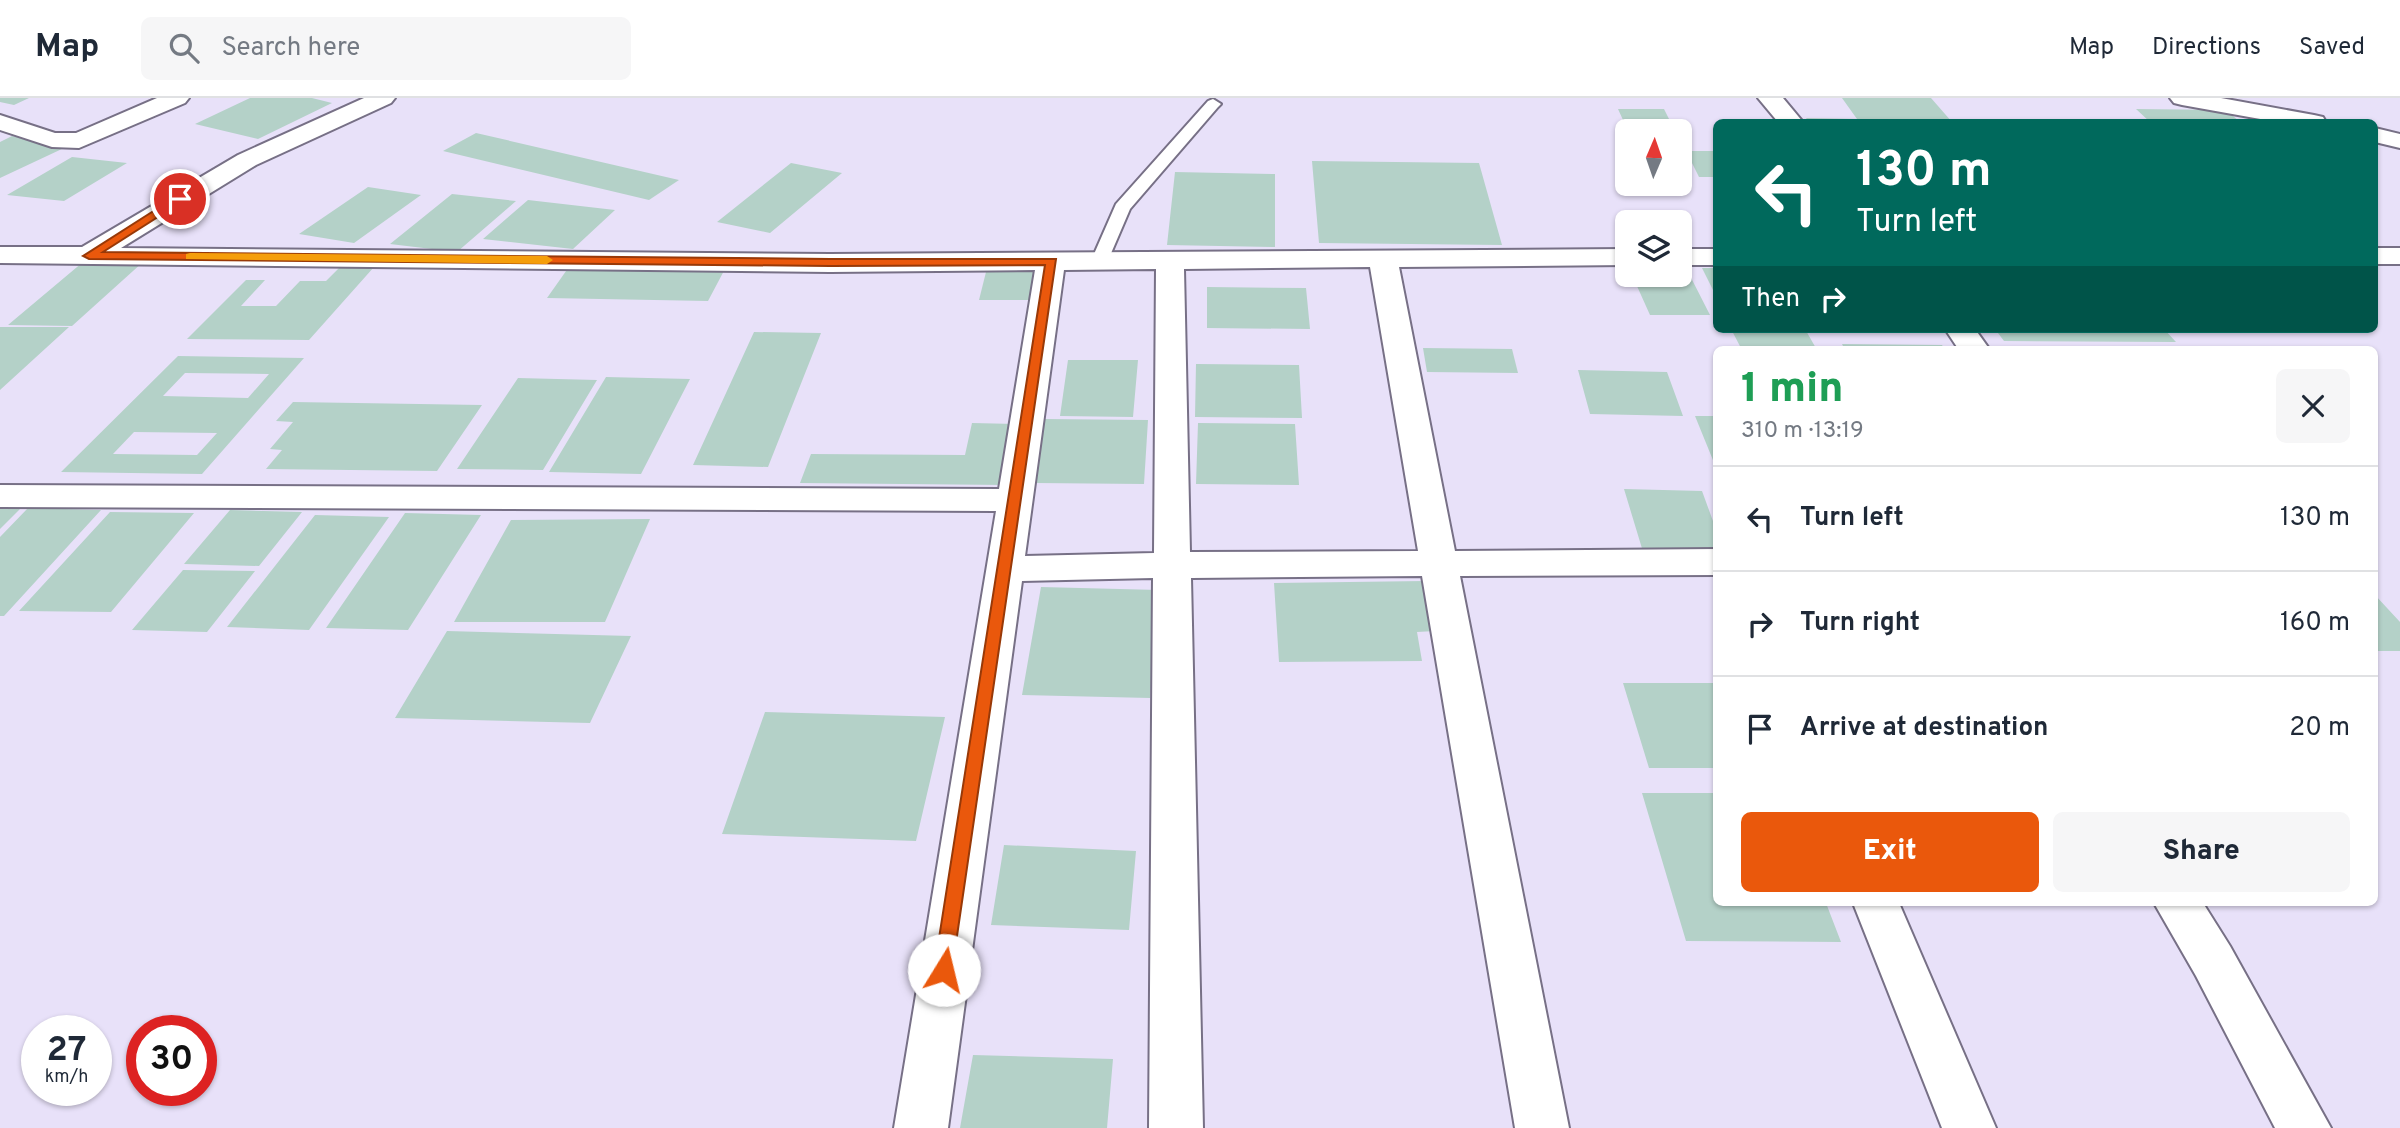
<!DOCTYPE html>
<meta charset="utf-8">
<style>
:root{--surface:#fff;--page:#f6f6f7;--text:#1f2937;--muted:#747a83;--line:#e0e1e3;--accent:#ea580c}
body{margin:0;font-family:Overpass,sans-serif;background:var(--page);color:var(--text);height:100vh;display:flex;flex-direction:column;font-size:26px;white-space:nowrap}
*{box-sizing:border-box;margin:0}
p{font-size:23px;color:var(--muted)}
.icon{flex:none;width:38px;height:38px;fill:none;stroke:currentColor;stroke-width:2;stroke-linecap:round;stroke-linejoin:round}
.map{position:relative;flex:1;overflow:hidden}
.drawer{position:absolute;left:1713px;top:248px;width:665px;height:560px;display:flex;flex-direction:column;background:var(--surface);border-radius:10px;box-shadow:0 2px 5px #0004}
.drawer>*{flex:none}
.top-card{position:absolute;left:1713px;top:21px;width:665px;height:214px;border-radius:10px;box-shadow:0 2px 5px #0004;background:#00695c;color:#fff;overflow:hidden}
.needle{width:46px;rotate:2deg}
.buttons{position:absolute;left:1615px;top:21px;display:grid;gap:14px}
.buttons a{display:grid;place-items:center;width:77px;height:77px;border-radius:10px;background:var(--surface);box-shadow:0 2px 5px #0004;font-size:35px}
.speed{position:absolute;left:21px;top:917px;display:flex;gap:14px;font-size:35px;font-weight:700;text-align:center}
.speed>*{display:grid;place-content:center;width:91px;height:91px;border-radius:50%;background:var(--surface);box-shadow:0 2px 5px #0004;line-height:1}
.speed small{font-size:18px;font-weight:400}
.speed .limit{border:10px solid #d22;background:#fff;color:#111}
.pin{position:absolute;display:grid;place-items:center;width:60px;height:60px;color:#fff;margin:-30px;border:4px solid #fff;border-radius:50%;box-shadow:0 2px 7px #0007}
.me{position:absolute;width:77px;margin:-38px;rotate:9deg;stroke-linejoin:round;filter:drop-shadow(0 0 5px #0008)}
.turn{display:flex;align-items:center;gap:24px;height:147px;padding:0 28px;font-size:32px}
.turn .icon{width:91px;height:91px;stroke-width:2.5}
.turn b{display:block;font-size:49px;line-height:60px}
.then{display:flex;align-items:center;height:66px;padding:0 28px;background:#0003;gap:14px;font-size:26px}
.round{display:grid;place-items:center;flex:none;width:74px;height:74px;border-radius:10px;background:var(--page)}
.headline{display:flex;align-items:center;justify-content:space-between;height:119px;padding:0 28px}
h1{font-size:42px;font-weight:800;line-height:52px;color:#1e9e55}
.cta{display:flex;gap:14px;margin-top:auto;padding:14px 28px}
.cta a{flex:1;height:80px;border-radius:10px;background:var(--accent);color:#fff;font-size:28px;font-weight:800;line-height:80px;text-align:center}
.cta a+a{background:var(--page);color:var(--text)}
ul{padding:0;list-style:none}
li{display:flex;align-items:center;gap:21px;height:105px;padding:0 28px;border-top:2px solid var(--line)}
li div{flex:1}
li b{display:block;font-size:26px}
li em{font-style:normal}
header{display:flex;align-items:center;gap:42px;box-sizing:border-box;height:98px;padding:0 35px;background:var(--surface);border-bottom:2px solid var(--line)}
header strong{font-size:33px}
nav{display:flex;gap:38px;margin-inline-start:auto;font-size:24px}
.search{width:490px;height:63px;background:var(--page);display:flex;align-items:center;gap:18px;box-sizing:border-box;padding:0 24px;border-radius:10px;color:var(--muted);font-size:26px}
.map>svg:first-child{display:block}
</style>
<header>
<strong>Map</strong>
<div class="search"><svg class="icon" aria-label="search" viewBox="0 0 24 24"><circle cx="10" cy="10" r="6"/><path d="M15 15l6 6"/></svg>Search here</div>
<nav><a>Map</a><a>Directions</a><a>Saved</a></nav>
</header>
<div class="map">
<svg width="2400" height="1030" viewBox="0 0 2400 1030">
<rect width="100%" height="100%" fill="#e8e1f9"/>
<!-- building -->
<path fill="#b4d1c8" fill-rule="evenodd" d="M0,0h29l-15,7 -14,-3z
M250,0h62l20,5 -74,36 -63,-15z
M1842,0h89l21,24h-143l-3,-4 51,1z
M1618,11h46l11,22h-47z
M2136,11l90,1 14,12h-90z
M476,35l203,47 -30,20 -206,-49z
M12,38l52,12 -64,30v-36z
M1686,53h31v26h-18z
M72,59l55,6 -63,38 -57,-6z
M1312,63l167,2 23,82 -183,-2z
M791,65l51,10 -72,60 -53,-11z
M1175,74l100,2v73l-108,-2z
M368,89l53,8 -67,48 -55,-9z
M452,96l64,7 -59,51 -67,-8z
M528,102l87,10 -42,39 -90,-10z
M83,164h60l-71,64 -64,-1z
M1680,164h3l27,53h-60l-18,-40h48z
M571,166l155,3 -18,34 -161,-3z
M988,166h59l-7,36h-61z
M340,169h34l-65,73 -122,-1 59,-59h19l-24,26h35l24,-25h26z
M1702,170h15v30z
M1207,189l99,1 4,41 -103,-1z
M0,229h69l-69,63z
M1731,231h74l12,21h-75z
M1995,231h169l12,13 -172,-1z
M754,234l67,1 -53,134 -75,-2z
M1842,246l100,1 3,5h-100z
M1423,250l89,1 6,24 -91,-1z
M178,258l126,2 -102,116 -141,-2zM185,275l84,1 -21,24 -85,-2zM134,334l83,1 -20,22 -84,-1z
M1068,262h70l-5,57 -73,-1z
M1196,266l103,1 3,53 -107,-1z
M1578,272l89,2 16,44 -93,-2z
M606,279l84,2 -49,95 -92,-2z
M518,280l79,2 -54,90 -86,-1z
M293,304l189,3 -45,66 -171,-2 16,-19 -12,-1 23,-27 -17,-1z
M1695,318h22v54z
M1045,321l103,1 -4,64 -109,-1z
M972,325l44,1 -11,61 -205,-2 11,-29 154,1z
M1198,325l97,1 4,61 -103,-1z
M1624,391l78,2 15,41v25l-73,-2z
M0,410h21l-21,21z
M28,410l73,2 -97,106h-4v-79z
M230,412l72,2 -43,54 -75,-2z
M110,414l84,1 -83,99 -92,-1z
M405,415l76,2 -73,115 -82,-2z
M315,417l74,2 -80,113 -82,-3z
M650,421l-45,103h-151l57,-102z
M183,472l72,1 -48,61 -75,-2z
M1425,483l10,50 -18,1 5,29 -143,1 -5,-79z
M1041,489l118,3 -9,108 -128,-3z
M2375,497l25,27v29h-25z
M447,533l184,5 -41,87 -195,-5z
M1623,585h94v85h-68z
M765,614l180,5 -29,124 -194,-7z
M1642,695h75v110h109l15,39 -155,-1z
M1004,747l132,6 -7,79 -138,-5z
M973,957l140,4 -6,69h-147z"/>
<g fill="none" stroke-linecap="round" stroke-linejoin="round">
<defs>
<path id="service" d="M1213,1l8,5 -3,3 -88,102 -24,56h-12l-3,-4 25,-57 92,-103z"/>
<path id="minor" d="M157,0h32l-4,5 -106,45 -27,-1 -52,-17v-15l55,18h21z
M364,0h31l-4,5 -135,62 -135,83 709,6 798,-5v16l-229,2 56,284 262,-2v26l-257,1 109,552h-54l-93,-552 -231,2 12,550h-54l4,-550 -131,3 -74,547h-54l102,-617 -996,-4v-22l999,4 36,-219 -205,2 -830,-9v-16h82l156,-92zM1370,169l48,284 -228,1 -6,-283zM1156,171l-2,284 -129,3 39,-286z
M1758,0h25l20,24h-25z
M2170,0h51l93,17 9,2 3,5h-49l-95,-17 -8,-2z
M2375,30l25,6v14l-25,-6z
M2375,150h25v16h-25z
M1680,151h37v16h-37z
M1945,231h30l15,21h-31z
M1853,805h46l97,225h-54z
M2154,805h49l27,43 101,182h-56l-79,-152z"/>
</defs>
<!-- service casing -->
<use href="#service" stroke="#777086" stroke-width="4"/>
<!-- minor casing -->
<use href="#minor" stroke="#777086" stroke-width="4"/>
<!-- service -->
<use href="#service" fill="#fff" fill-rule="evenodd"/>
<!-- minor -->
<use href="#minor" fill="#fff" fill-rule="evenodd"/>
</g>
<!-- route -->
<path fill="#ea580c" stroke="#983908" stroke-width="2" d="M177,98l9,3 -83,53 727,7h226l-105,718 -7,2 -7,-2 -3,-7 111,-705 -215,1 -741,-7 -6,-3z"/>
<!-- slow -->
<path fill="#f59e0b" d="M190,155l357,3 6,4 -6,4 -361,-5v-5z"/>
</svg>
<div class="buttons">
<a><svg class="needle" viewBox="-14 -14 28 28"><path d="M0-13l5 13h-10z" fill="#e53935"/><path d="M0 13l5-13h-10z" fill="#747a83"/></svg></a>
<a><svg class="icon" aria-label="layers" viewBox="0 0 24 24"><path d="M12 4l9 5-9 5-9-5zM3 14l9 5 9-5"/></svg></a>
</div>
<div class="speed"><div>27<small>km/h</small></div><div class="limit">30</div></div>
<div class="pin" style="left:180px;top:101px;background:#d93025"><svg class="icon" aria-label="arrive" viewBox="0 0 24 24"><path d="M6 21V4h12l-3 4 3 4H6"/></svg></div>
<svg class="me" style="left:944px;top:872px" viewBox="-20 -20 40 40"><circle r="19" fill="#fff"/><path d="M0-13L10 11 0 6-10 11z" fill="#ea580c"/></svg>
<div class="top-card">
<div class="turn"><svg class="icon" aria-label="left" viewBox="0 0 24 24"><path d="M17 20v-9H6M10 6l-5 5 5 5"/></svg><div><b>130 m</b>Turn left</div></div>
<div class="then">Then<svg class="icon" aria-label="right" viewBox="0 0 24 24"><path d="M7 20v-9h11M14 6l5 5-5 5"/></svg></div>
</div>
<section class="drawer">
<div class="headline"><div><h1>1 min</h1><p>310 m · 13:19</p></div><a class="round"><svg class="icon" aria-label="close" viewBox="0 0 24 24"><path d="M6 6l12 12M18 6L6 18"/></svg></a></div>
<ul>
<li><svg class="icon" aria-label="left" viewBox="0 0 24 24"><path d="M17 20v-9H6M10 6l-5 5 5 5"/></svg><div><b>Turn left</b></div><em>130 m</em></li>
<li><svg class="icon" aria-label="right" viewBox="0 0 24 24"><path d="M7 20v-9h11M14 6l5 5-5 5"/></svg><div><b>Turn right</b></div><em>160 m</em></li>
<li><svg class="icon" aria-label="arrive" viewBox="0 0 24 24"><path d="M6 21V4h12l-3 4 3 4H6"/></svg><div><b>Arrive at destination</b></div><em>20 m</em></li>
</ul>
<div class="cta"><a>Exit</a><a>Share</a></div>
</section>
</div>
